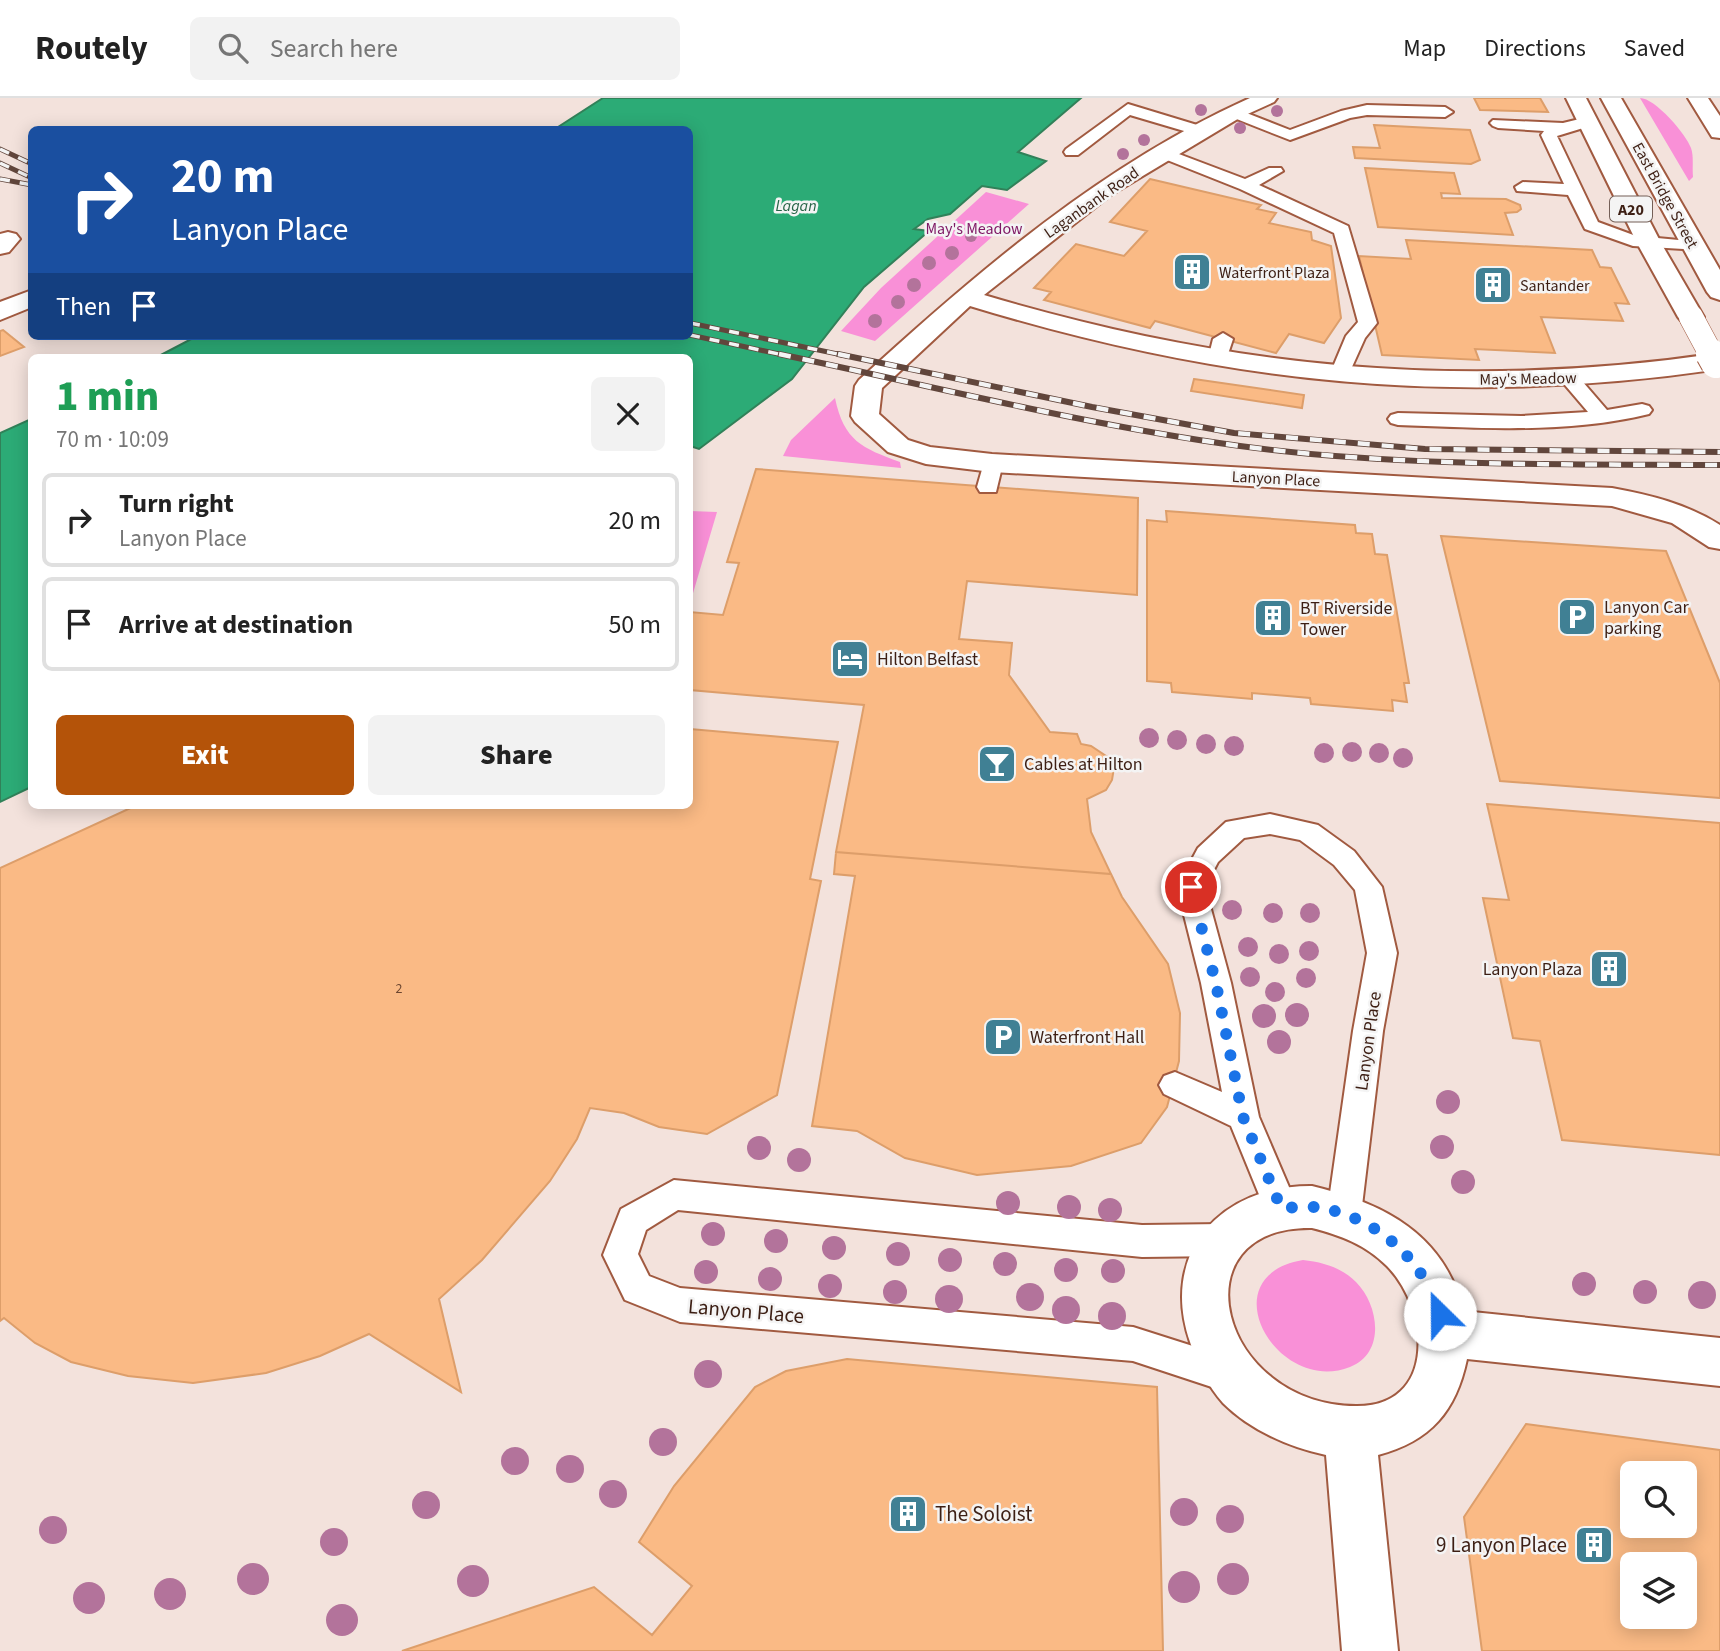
<!DOCTYPE html>
<meta charset="utf-8">
<style>
:root{--surface:#fff;--page:#f2f2f2;--text:#222;--muted:#767676;--line:#e0e0e0;--accent:#b45309}
body{margin:0;font-family:"Source Sans 3",sans-serif;background:var(--page);color:var(--text);height:100vh;display:flex;flex-direction:column;font-size:26px;white-space:nowrap}
*{box-sizing:border-box;margin:0}
p{font-size:23px;color:var(--muted)}
.icon{flex:none;width:38px;height:38px;fill:none;stroke:currentColor;stroke-width:2;stroke-linecap:round;stroke-linejoin:round}
.map{position:relative;flex:1;overflow:hidden}
.sheet{position:absolute;left:28px;top:256px;width:665px;height:455px;display:flex;flex-direction:column;background:var(--surface);border-radius:10px;box-shadow:0 4px 18px #0003}
.sheet>*{flex:none}
.top-card{position:absolute;left:28px;top:28px;width:665px;height:214px;border-radius:10px;box-shadow:0 4px 18px #0003;background:#1a4fa0;color:#fff;overflow:hidden}
.fabs{position:absolute;left:1620px;top:1363px;display:grid;gap:14px}
.fabs a{display:grid;place-items:center;width:77px;height:77px;border-radius:10px;background:var(--surface);box-shadow:0 4px 18px #0003;font-size:35px}
.pin{position:absolute;display:grid;place-items:center;width:60px;height:60px;color:#fff;margin:-30px;border:4px solid #fff;border-radius:50%;box-shadow:0 2px 7px #0007}
.me{position:absolute;width:77px;margin:-38px;rotate:337deg;stroke-linejoin:round;filter:drop-shadow(0 0 5px #0008)}
.turn{display:flex;align-items:center;gap:24px;height:147px;padding:0 28px;font-size:32px}
.turn .icon{width:91px;height:91px;stroke-width:2.5}
.turn b{display:block;font-size:49px;line-height:60px}
.then{display:flex;align-items:center;height:66px;padding:0 28px;background:#0003;gap:14px;font-size:26px}
.round{display:grid;place-items:center;flex:none;width:74px;height:74px;border-radius:10px;background:var(--page)}
.overview{display:flex;align-items:center;justify-content:space-between;height:119px;padding:0 28px}
h1{font-size:42px;font-weight:800;line-height:52px;color:#1e9e55}
.action{display:flex;gap:14px;margin-top:auto;padding:14px 28px}
.action a{flex:1;height:80px;border-radius:10px;background:var(--accent);color:#fff;font-size:28px;font-weight:800;line-height:80px;text-align:center}
.action a+a{background:var(--page);color:var(--text)}
ul{padding:0;list-style:none}
li{display:flex;align-items:center;gap:21px;height:94px;margin:0 14px 10px;padding:0 14px;border:4px solid var(--line);border-radius:10px}
li div{flex:1}
li b{display:block;font-size:26px}
li em{font-style:normal}
header{display:flex;align-items:center;gap:42px;box-sizing:border-box;height:98px;padding:0 35px;background:var(--surface);border-bottom:2px solid var(--line)}
header strong{font-size:33px}
nav{display:flex;gap:38px;margin-inline-start:auto;font-size:24px}
.search{width:490px;height:63px;background:var(--page);display:flex;align-items:center;gap:18px;box-sizing:border-box;padding:0 24px;border-radius:10px;color:var(--muted);font-size:26px}
.map>svg:first-child{display:block}
</style>
<header>
<strong>Routely</strong>
<div class="search"><svg class="icon" aria-label="search" viewBox="0 0 24 24"><circle cx="10" cy="10" r="6"/><path d="M15 15l6 6"/></svg>Search here</div>
<nav><a>Map</a><a>Directions</a><a>Saved</a></nav>
</header>
<div class="map">
<svg width="1720" height="1553" viewBox="0 0 1720 1553">
<rect width="100%" height="100%" fill="#f3e2dc"/>
<!-- green -->
<path fill="#f990d7" d="M1640,0c15,0 46,36 51,50 3,8 1,20 2,29l-4,4z
M986,94l43,12 -154,137 -34,-10 40,-43z
M835,300c9,43 27,50 65,64l1,6 -118,-12 8,-16z
M690,413l27,1 -26,88h-1z
M1303,1162c20,2 39,8 53,22 23,23 30,71 -6,85 -73,29 -142,-91 -47,-107z"/>
<!-- water -->
<path fill="#2cab76" stroke="#318159" stroke-width="2" d="M603,0h478l-63,54 28,9 -39,29 -25,-4 -32,28 -22,5 -14,10 15,2 -65,56 -72,92 -93,70 -9,-3v-89h-533l40,-21h493v-206l-135,-1z
M31,321v368l-31,15v-369z"/>
<!-- building -->
<path fill="#faba85" stroke="#dd9e6a" stroke-width="2" fill-rule="evenodd" d="M1474,0h66l8,14 -68,-2z
M1374,27l96,5 10,30 -9,4 -116,-6 -2,-11 27,1z
M1365,70l89,5 6,21 -19,-1 1,5 64,1 14,6 1,4 -4,3 -12,1 8,22 -135,-8z
M1150,81l111,26 -4,4 19,4 -7,10 42,9 1,8 19,6 10,72 -17,25 -35,-9 -13,19 -121,-32 -5,7 -106,-28 7,-8 -17,-4 42,-44 48,12 23,-25 -37,-9z
M1406,142l186,10 8,17 11,1 18,36 -14,-1 8,18 -82,-4 14,36 -80,-4 4,11 -97,-5 -23,-99 52,3z
M3,232l21,17 -24,9v-25z
M1194,281l110,16 -2,13 -111,-17z
M756,371l382,29 -1,97 -170,-14 -8,58 53,4 -3,32 41,57 27,2 4,10 10,2 18,12 5,10 -2,12 -6,10 -19,9 4,33 20,42 -275,-22 28,-147 -174,-15v-78l33,3 16,-52 -12,-1z
M1166,413l189,14 1,8 16,1 3,20 12,1 22,128h-5l3,19 -15,-2 1,11 -82,-7 -1,-6 -58,-5v6l-80,-7 -1,-9 -24,-2v-161l20,2z
M1441,438l225,15 54,132v115l-220,-17z
M690,631l148,13 -28,137 11,2 -44,214 -70,39 -48,-7 -35,-14 -34,-5 -13,31 -27,42 -68,79 -43,39 22,93 -92,-58 -49,22 -54,17 -73,10 -65,-7 -57,-14 -36,-19 -31,-25 -4,3v-453l137,-63h553z
M1487,706l233,19v332l-158,-15 -22,-99 -27,-3 -30,-140 26,2z
M836,754l275,22 11,23 46,67 12,49 -1,48 -12,46 -26,36 -70,23 -94,9 -72,-17 -48,-27 -45,-5 43,-250 -21,-2z
M847,1261l310,28 6,264h-761l192,-64 58,48 40,-49 -53,-44 35,-56 81,-99 31,-16z
M1526,1326l194,26v201h-238l-18,-134zM1633,1376h52v52h-52zM1633,1466h52v53h-52z"/>
<g fill="none" stroke-linecap="round" stroke-linejoin="round">
<defs>
<path id="lane" d="M1128,6l79,24 2,3 -8,5 -71,-21 -52,40h-12l-2,-3 2,-3z
M1367,7l78,2 8,5 -8,5 -78,-2 -17,3 -60,22 -61,-24 -3,-3 3,-3h10l51,20 51,-19z
M1588,19l5,2 3,3 -3,3 -36,11 41,86 38,14 64,6 3,4 -3,4 -67,-4 -48,-17 -17,-34 -51,-4 -2,-4 8,-5 41,2 -23,-49 3,-4 -46,-3 -5,-2 -3,-3 3,-3 70,3z
M1163,50l82,31 24,-11h12l2,3 -24,14 89,41 29,97 -12,15 -18,40h-14l-3,-4 16,-38 12,-14 -24,-89 -94,-44 -83,-33 -2,-3 2,-3z
M1223,235l10,6 -8,24h-14l-3,-4 5,-20z
M1569,274l7,2 31,36 35,-6 7,2 3,4 -3,4c-81,20 -167,14 -251,11l-7,-2 -3,-4 3,-4 7,-2 123,3 67,-4 -29,-34 3,-4z
M992,359l7,2 4,4 -7,29h-16l-3,-5 8,-28z
M1270,716l48,11 36,26 28,36 15,66 -14,78 -22,183 -5,11 -12,4 -12,-4 -5,-11 26,-183 14,-78 -12,-63 -21,-25 -34,-25 -30,-6 -26,4 -26,24 -13,25 26,96 28,134 39,91 -5,11 -12,4 -12,-4 -38,-93 -67,-32 -5,-9 5,-9 11,-4 47,20 -21,-109 -24,-96 21,-39 28,-26z
M674,1082l468,45 81,-1 12,5 5,11 -5,11 -12,5 -81,1 -464,-47 -32,20 -8,24 11,22 31,12 453,39 113,36 5,13 -5,13 -13,5 -100,-33 -453,-39 -55,-22 -22,-45 18,-46z"/>
<path id="street" d="M1250,0h27l-3,4 -33,15 -130,78 -127,100c248,74 479,96 736,58v16c-265,39 -494,15 -750,-63l-88,82 -3,26 29,26 22,7 62,7 620,34c38,7 75,16 108,37v24l-11,-2 -37,-24 -60,-17 -620,-34 -66,-8 -38,-12 -33,-30 -4,-6 4,-30 4,-6c118,-108 244,-216 391,-282z
M1688,0h20l12,18v22l-8,-1z
M8,134l8,2 4,5 -11,13 -9,2v-20z
M32,192v17l-32,13v-18z
M1312,1088c71,17 133,48 151,125l257,27v48l-253,-27c-11,52 -36,82 -89,96l20,196h-56l-16,-196c-37,-8 -76,-25 -103,-52 -15,-17 -26,-39 -33,-61 -31,-90 32,-157 122,-156zM1312,1130c28,7 54,17 75,38 43,44 50,141 -31,140 -137,-1 -182,-180 -44,-178z"/>
<path id="primary" d="M1566,0h20l75,145 43,74 -4,5 -9,3 -9,-3 -4,-5 -41,-74z
M1601,0h20l99,172v30l-9,-3 -4,-5z"/>
</defs>
<!-- lane casing -->
<use href="#lane" stroke="#a15a40" stroke-width="4"/>
<!-- street casing -->
<use href="#street" stroke="#a15a40" stroke-width="4"/>
<!-- primary casing -->
<use href="#primary" stroke="#a15a40" stroke-width="4"/>
<!-- lane -->
<use href="#lane" fill="#fff" fill-rule="evenodd"/>
<!-- street -->
<use href="#street" fill="#fff" fill-rule="evenodd"/>
<!-- primary -->
<use href="#primary" fill="#fff" fill-rule="evenodd"/>
<defs>
<path id="rail-far1" d="M0,51l32,15
M0,65l32,15
M0,81l32,6
M690,225l157,33
M690,237l98,21"/>
<path id="rail" d="M779,256c153,32 306,71 461,92 159,21 320,18 480,19
M838,256l254,53 142,26 191,16 295,3"/>
</defs>
<!-- rail-far1 casing -->
<use href="#rail-far1" stroke="#61463c" stroke-width="5"/>
<!-- rail casing -->
<use href="#rail" stroke="#61463c" stroke-width="6"/>
<!-- rail-far1 -->
<use href="#rail-far1" stroke="#f4f4f4" stroke-width="3.5" stroke-dasharray="10" stroke-linecap="butt"/>
<!-- rail -->
<use href="#rail" stroke="#f4f4f4" stroke-width="4.5" stroke-dasharray="12" stroke-linecap="butt"/>
<defs>
<path id="primary-bridge-far1" d="M1691,219l21,39"/>
<path id="primary-bridge" d="M1711,256l5,9"/>
</defs>
<!-- primary-bridge-far1 casing -->
<use href="#primary-bridge-far1" stroke="#a15a40" stroke-width="25" stroke-linecap="butt"/>
<!-- primary-bridge casing -->
<use href="#primary-bridge" stroke="#a15a40" stroke-width="32" stroke-linecap="butt"/>
<!-- primary-bridge-far1 -->
<use href="#primary-bridge-far1" stroke="#fff" stroke-width="24"/>
<!-- primary-bridge -->
<use href="#primary-bridge" stroke="#fff" stroke-width="30"/>
</g>
<!-- trees -->
<g fill="#b3739b">
<circle cx="1201" cy="12" r="6"/>
<circle cx="1277" cy="13" r="6"/>
<circle cx="1240" cy="30" r="6"/>
<circle cx="1144" cy="42" r="6"/>
<circle cx="1123" cy="56" r="6"/>
<circle cx="971" cy="138" r="6"/>
<circle cx="952" cy="155" r="7"/>
<circle cx="929" cy="165" r="7"/>
<circle cx="914" cy="187" r="7"/>
<circle cx="898" cy="204" r="7"/>
<circle cx="875" cy="223" r="7"/>
<circle cx="1149" cy="640" r="10"/>
<circle cx="1177" cy="642" r="10"/>
<circle cx="1206" cy="646" r="10"/>
<circle cx="1234" cy="648" r="10"/>
<circle cx="1352" cy="654" r="10"/>
<circle cx="1324" cy="655" r="10"/>
<circle cx="1379" cy="655" r="10"/>
<circle cx="1403" cy="660" r="10"/>
<circle cx="1232" cy="812" r="10"/>
<circle cx="1273" cy="815" r="10"/>
<circle cx="1310" cy="815" r="10"/>
<circle cx="1248" cy="849" r="10"/>
<circle cx="1309" cy="853" r="10"/>
<circle cx="1279" cy="856" r="10"/>
<circle cx="1250" cy="879" r="10"/>
<circle cx="1306" cy="880" r="10"/>
<circle cx="1275" cy="894" r="10"/>
<circle cx="1297" cy="917" r="12"/>
<circle cx="1264" cy="918" r="12"/>
<circle cx="1279" cy="944" r="12"/>
<circle cx="1448" cy="1004" r="12"/>
<circle cx="1442" cy="1049" r="12"/>
<circle cx="759" cy="1050" r="12"/>
<circle cx="799" cy="1062" r="12"/>
<circle cx="1463" cy="1084" r="12"/>
<circle cx="1008" cy="1105" r="12"/>
<circle cx="1069" cy="1109" r="12"/>
<circle cx="1110" cy="1112" r="12"/>
<circle cx="713" cy="1136" r="12"/>
<circle cx="776" cy="1143" r="12"/>
<circle cx="834" cy="1150" r="12"/>
<circle cx="898" cy="1156" r="12"/>
<circle cx="950" cy="1162" r="12"/>
<circle cx="1005" cy="1166" r="12"/>
<circle cx="1066" cy="1172" r="12"/>
<circle cx="1113" cy="1173" r="12"/>
<circle cx="706" cy="1174" r="12"/>
<circle cx="770" cy="1181" r="12"/>
<circle cx="1584" cy="1186" r="12"/>
<circle cx="830" cy="1188" r="12"/>
<circle cx="895" cy="1194" r="12"/>
<circle cx="1645" cy="1194" r="12"/>
<circle cx="1702" cy="1197" r="14"/>
<circle cx="1030" cy="1199" r="14"/>
<circle cx="949" cy="1201" r="14"/>
<circle cx="1066" cy="1212" r="14"/>
<circle cx="1112" cy="1218" r="14"/>
<circle cx="708" cy="1276" r="14"/>
<circle cx="663" cy="1344" r="14"/>
<circle cx="515" cy="1363" r="14"/>
<circle cx="570" cy="1371" r="14"/>
<circle cx="613" cy="1396" r="14"/>
<circle cx="426" cy="1407" r="14"/>
<circle cx="1184" cy="1414" r="14"/>
<circle cx="1230" cy="1421" r="14"/>
<circle cx="53" cy="1432" r="14"/>
<circle cx="334" cy="1444" r="14"/>
<circle cx="253" cy="1481" r="16"/>
<circle cx="1233" cy="1481" r="16"/>
<circle cx="473" cy="1483" r="16"/>
<circle cx="1184" cy="1489" r="16"/>
<circle cx="170" cy="1496" r="16"/>
<circle cx="89" cy="1500" r="16"/>
<circle cx="342" cy="1522" r="16"/>
</g>
<g fill="none" stroke-linecap="round" stroke-linejoin="round">
<!-- route -->
<path stroke="#1a73e8" stroke-width="12" stroke-dasharray="0 21.6" d="M1191,789l25,97 27,133 38,91c10,0 22,-2 33,-1 58,7 109,50 126,107"/>
</g>
<!-- icons -->
<defs>
<symbol id="building-square" viewBox="-11 -11 22 22"><rect x="-9" y="-9" width="18" height="18" rx="4" fill="#408094" stroke="#f4f4f4"/><path d="M-4-6H4V6H1V3H-1V6H-4ZM-2.5-4.3h1.7v1.8h-1.7ZM.8-4.3h1.7v1.8H.8ZM-2.5-1h1.7V.8h-1.7ZM.8-1h1.7V.8H.8Z" fill="#fff"/></symbol>
<symbol id="parking-square" viewBox="-11 -11 22 22"><rect x="-9" y="-9" width="18" height="18" rx="4" fill="#408094" stroke="#f4f4f4"/><path d="M-3.5-5.5H1a3.5 3.5 0 0 1 0 7H-1V5.5H-3.5ZM-1-3.4V-.6H.8a1.4 1.4 0 0 0 0-2.8Z" fill="#fff"/></symbol>
<symbol id="hotel-square" viewBox="-11 -11 22 22"><rect x="-9" y="-9" width="18" height="18" rx="4" fill="#408094" stroke="#f4f4f4"/><path d="M-6-4.5h1.5V1H6V5H4.5V3h-9V5H-6ZM-4 0a1.8 1.8 0 1 1 3.6 0ZM.5 0V-2.5h3Q6-2.5 6 0Z" fill="#fff"/></symbol>
<symbol id="bar-square" viewBox="-11 -11 22 22"><rect x="-9" y="-9" width="18" height="18" rx="4" fill="#408094" stroke="#f4f4f4"/><path d="M-6-5H6L.8 .8V4.5H3.5V6h-7V4.5H-.8V.8Z" fill="#fff"/></symbol>
</defs>
<g fill-rule="evenodd">
<use href="#building-square" x="1170" y="152" width="44" height="44"/>
<use href="#building-square" x="1471" y="165" width="44" height="44"/>
<use href="#parking-square" x="1555" y="497" width="44" height="44"/>
<use href="#building-square" x="1251" y="498" width="44" height="44"/>
<use href="#hotel-square" x="828" y="539" width="44" height="44"/>
<use href="#bar-square" x="975" y="644" width="44" height="44"/>
<use href="#building-square" x="1587" y="849" width="44" height="44"/>
<use href="#parking-square" x="981" y="917" width="44" height="44"/>
<use href="#building-square" x="886" y="1394" width="44" height="44"/>
<use href="#building-square" x="1572" y="1425" width="44" height="44"/>
</g>
<g text-anchor="middle" stroke-width="5" stroke-linejoin="round" paint-order="stroke">
<!-- number labels -->
<g font-size="14" fill="#6c4630">
<text x="399" y="895">2</text>
</g>
<!-- far-street labels -->
<g font-size="16" fill="#3d1f14" stroke="#f4f4f4">
<text transform="translate(1666 97) rotate(61)" y="6">East Bridge Street</text>
<text transform="translate(1091 104) rotate(-35)" y="6">Laganbank Road</text>
<text transform="translate(1528 280) rotate(-1)" y="6">May's Meadow</text>
<text transform="translate(1276 380) rotate(3)" y="6">Lanyon Place</text>
</g>
<!-- far-water labels -->
<g font-size="16" font-style="italic" fill="#266346" stroke="#f4f4f4">
<text x="796" y="113">Lagan</text>
</g>
<!-- shield labels -->
<rect fill="#f4f4f4" stroke="#745f57" stroke-width="2" x="1610" y="98.5" width="42" height="25" rx="5"/>
<g font-size="16" font-weight="bold" fill="#3d1f14">
<text x="1631" y="117">A20</text>
</g>
<!-- far-park labels -->
<g font-size="16" fill="#7f1865" stroke="#f4f4f4">
<text x="974" y="136">May's Meadow</text>
</g>
<!-- far-poi labels -->
<g font-size="16" fill="#3d1f14" stroke="#f4f4f4" text-anchor="start">
<text x="1219" y="180">Waterfront Plaza</text>
<text x="1520" y="193">Santander</text>
</g>
<!-- poi labels -->
<g font-size="18" fill="#3d1f14" stroke="#f4f4f4" text-anchor="start">
<text x="1604" y="515">Lanyon Car<tspan x="1604" dy="21">parking</tspan></text>
<text x="1300" y="516">BT Riverside<tspan x="1300" dy="21">Tower</tspan></text>
<text x="877" y="567">Hilton Belfast</text>
<text x="1024" y="672">Cables at Hilton</text>
<text x="1582" y="877" text-anchor="end">Lanyon Plaza</text>
<text x="1030" y="945">Waterfront Hall</text>
</g>
<!-- street labels -->
<g font-size="18" fill="#3d1f14" stroke="#f4f4f4">
<text transform="translate(1368 943) rotate(-82)" y="6">Lanyon Place</text>
</g>
<!-- near-street labels -->
<g font-size="21" fill="#3d1f14" stroke="#f4f4f4">
<text transform="translate(746 1213) rotate(5)" y="7">Lanyon Place</text>
</g>
<!-- near-poi labels -->
<g font-size="21" fill="#3d1f14" stroke="#f4f4f4" text-anchor="start">
<text x="935" y="1423">The Soloist</text>
<text x="1567" y="1454" text-anchor="end">9 Lanyon Place</text>
</g>
</g>
</svg>
<div class="fabs">
<a><svg class="icon" aria-label="search" viewBox="0 0 24 24"><circle cx="10" cy="10" r="6"/><path d="M15 15l6 6"/></svg></a>
<a><svg class="icon" aria-label="layers" viewBox="0 0 24 24"><path d="M12 4l9 5-9 5-9-5zM3 14l9 5 9-5"/></svg></a>
</div>
<div class="pin" style="left:1191px;top:789px;background:#d93025"><svg class="icon" aria-label="arrive" viewBox="0 0 24 24"><path d="M6 21V4h12l-3 4 3 4H6"/></svg></div>
<svg class="me" style="left:1440px;top:1216px" viewBox="-20 -20 40 40"><circle r="19" fill="#fff"/><path d="M0-13L10 11 0 6-10 11z" fill="#1a73e8"/></svg>
<div class="top-card">
<div class="turn"><svg class="icon" aria-label="right" viewBox="0 0 24 24"><path d="M7 20v-9h11M14 6l5 5-5 5"/></svg><div><b>20 m</b>Lanyon Place</div></div>
<div class="then">Then<svg class="icon" aria-label="arrive" viewBox="0 0 24 24"><path d="M6 21V4h12l-3 4 3 4H6"/></svg></div>
</div>
<section class="sheet">
<div class="overview"><div><h1>1 min</h1><p>70 m · 10:09</p></div><a class="round"><svg class="icon" aria-label="close" viewBox="0 0 24 24"><path d="M6 6l12 12M18 6L6 18"/></svg></a></div>
<ul>
<li><svg class="icon" aria-label="right" viewBox="0 0 24 24"><path d="M7 20v-9h11M14 6l5 5-5 5"/></svg><div><b>Turn right</b><p>Lanyon Place</p></div><em>20 m</em></li>
<li><svg class="icon" aria-label="arrive" viewBox="0 0 24 24"><path d="M6 21V4h12l-3 4 3 4H6"/></svg><div><b>Arrive at destination</b></div><em>50 m</em></li>
</ul>
<div class="action"><a>Exit</a><a>Share</a></div>
</section>
</div>
